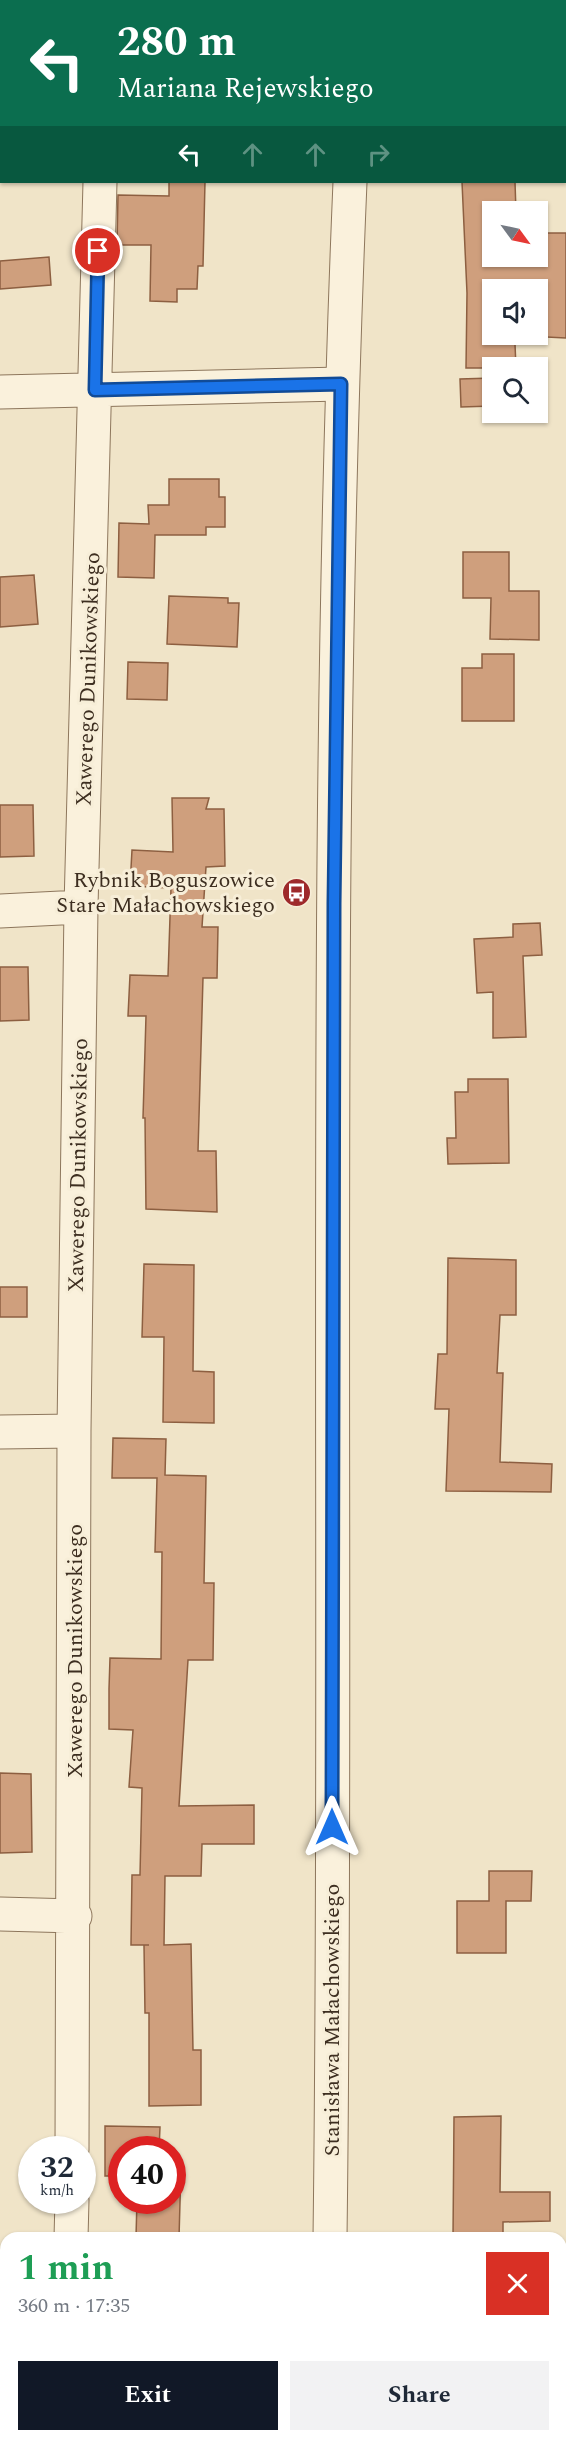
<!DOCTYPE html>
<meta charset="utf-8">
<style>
:root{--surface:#fff;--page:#f2f2f3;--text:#1f2937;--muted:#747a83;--accent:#111827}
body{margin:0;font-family:Spectral,serif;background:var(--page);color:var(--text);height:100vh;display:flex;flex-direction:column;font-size:22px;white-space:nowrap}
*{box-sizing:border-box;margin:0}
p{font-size:20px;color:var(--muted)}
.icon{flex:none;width:33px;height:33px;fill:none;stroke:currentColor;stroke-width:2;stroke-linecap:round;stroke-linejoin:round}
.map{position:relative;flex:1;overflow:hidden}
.details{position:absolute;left:0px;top:2232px;width:567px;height:210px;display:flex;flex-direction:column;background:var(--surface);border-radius:18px 18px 0 0;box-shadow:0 2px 4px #0004}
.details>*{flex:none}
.top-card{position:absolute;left:0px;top:0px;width:567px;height:183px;box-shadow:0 2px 4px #0004;background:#0b6e4f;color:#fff;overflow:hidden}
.needle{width:39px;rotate:123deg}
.tools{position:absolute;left:482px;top:201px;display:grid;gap:12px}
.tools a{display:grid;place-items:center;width:66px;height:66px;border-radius:0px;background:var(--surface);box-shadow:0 2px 4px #0004;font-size:30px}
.speed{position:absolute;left:18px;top:2136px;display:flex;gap:12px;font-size:30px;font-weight:700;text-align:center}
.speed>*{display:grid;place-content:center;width:78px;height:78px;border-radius:50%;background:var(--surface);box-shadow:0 2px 4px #0004;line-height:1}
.speed small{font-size:15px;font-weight:400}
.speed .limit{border:9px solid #d22;background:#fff;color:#111}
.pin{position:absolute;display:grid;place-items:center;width:51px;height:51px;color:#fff;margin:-26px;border:3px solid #fff;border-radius:50%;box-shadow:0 2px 6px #0007}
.me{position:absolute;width:66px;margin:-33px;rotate:0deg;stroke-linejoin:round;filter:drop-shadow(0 0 4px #0008)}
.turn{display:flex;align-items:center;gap:21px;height:126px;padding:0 18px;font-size:27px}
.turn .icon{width:78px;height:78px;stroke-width:2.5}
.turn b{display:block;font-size:42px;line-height:51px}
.lanes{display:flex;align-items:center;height:57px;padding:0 18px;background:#0003;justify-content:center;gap:30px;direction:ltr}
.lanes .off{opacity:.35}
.round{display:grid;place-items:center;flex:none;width:63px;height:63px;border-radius:0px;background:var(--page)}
.overview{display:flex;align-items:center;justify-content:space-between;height:102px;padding:0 18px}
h1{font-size:36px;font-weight:700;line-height:45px;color:#1e9e55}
.button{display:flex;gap:12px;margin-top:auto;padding:12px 18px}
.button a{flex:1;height:69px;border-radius:0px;background:var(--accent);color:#fff;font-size:24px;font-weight:700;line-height:69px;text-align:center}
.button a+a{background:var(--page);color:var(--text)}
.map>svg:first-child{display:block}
</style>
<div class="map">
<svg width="566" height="2442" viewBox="0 0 566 2442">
<rect width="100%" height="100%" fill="#f0e4c8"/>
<!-- building -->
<path fill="#cf9f7d" stroke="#8d5f41" stroke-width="1.5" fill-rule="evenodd" d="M169,182h36l-2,84h-5l-1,23h-20v13l-27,-1 1,-56h-34l1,-50 51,1z
M462,182h53l1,30h-24v44h45v-23h29v105l-39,-2v8h-12l1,24h-50l1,-75zM492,290h45v44h-45z
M49,257l2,28 -51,4v-28z
M492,378v28l-31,1 -1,-28z
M169,479h50v18h6v30h-19v8h-51l-1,43 -36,-1 1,-54 30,1 -1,-19h21z
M463,552h46v39h30v49l-49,-1 1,-41h-28z
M34,575l4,49 -38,3v-50z
M169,596l59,2v5h11l-2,44 -70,-3z
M482,654h32v67h-52v-53h20z
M128,662l40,1 -1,37 -40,-1z
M172,798h37l-3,11h18l1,57 -19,1 -4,60h16l-1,51h-14l-5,173h18l1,61 -71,-3 -1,-91h-2l3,-102h-18l2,-41 38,1 3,-88 -41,-2 2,-36 41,2z
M0,805h33l1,51 -34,1z
M540,923l2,32 -19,1 3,81 -33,1v-46l-16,1 -3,-54 39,-2v-13z
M0,967h28l1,53 -29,1z
M468,1079h40l1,84 -61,1 -1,-26h9l-1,-46h13z
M448,1258l68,2v55h-16l-3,58h6l-3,89 52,2 -1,28 -105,-1 3,-82h-14l3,-55h9z
M144,1264l50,1 -1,106 21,1v51l-51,-1 1,-85h-22z
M0,1287h27v30h-27z
M113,1438l53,1 -1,36 41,1 -2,107h10l-1,77h-25l-9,146 75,-1v39h-52l-1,32h-36l-1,69 27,-1 2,106h8v55l-52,1v-93h-4l-1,-68h5h-18l1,-70h8l2,-87 -13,-1 4,-57 -24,-1v-40l1,-31 51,1 1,-107h-7l2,-74h-45z
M0,1773l31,1 1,78 -32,1z
M489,1871h43l-1,30h-25v52h-49v-52h32z
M501,2116l-1,76h50v29l-47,1v16h-50l1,-121z
M105,2126l55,1 -1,23h-37v26h-17z
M172,2166l9,1 -2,71 -43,-1 1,-37h35z"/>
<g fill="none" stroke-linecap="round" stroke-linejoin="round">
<defs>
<path id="service" d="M0,2389h6"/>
<path id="minor" d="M90,0v2
M551,0v2
M566,59v3
M0,392l341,-8
M0,911l81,-4
M0,1432l74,-1
M0,1914l75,2
M72,2150l2,-719 7,-524 19,-725
M71,2238l1,-38
M69,2442v-6"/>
<path id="tertiary" d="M348,0v2
M330,2238c9,-685 -9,-1371 20,-2056
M327,2442v-6"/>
</defs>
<!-- service casing -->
<use href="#service" stroke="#8d765c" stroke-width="19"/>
<!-- minor casing -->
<use href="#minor" stroke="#8d765c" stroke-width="35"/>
<!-- tertiary casing -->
<use href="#tertiary" stroke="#8d765c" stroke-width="35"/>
<!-- service -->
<use href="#service" stroke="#faf1dc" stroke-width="16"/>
<!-- minor -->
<use href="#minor" stroke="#faf1dc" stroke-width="33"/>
<!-- tertiary -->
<use href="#tertiary" stroke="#faf1dc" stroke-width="33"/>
</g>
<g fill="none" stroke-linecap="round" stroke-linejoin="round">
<defs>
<path id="route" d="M98,251l-3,139 246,-6 -7,520 -2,923"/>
</defs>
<!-- route casing -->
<use href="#route" stroke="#114b97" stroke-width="15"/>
<!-- route -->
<use href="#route" stroke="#1a73e8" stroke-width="10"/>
</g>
<!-- icons -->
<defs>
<symbol id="bus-disc" viewBox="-11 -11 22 22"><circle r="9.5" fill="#9e2a2b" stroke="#f7eed8"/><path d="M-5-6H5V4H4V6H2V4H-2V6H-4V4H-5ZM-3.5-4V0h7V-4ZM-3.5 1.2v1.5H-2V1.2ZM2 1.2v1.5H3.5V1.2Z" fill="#fff"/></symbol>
</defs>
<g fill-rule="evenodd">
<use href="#bus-disc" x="280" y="876" width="33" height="33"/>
</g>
<g text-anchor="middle" stroke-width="6" stroke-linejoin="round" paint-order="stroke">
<!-- street labels -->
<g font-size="22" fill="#3d2e20" stroke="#f7eed8">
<text transform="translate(87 679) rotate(-88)" y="8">Xawerego Dunikowskiego</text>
<text transform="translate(77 1165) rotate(-89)" y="8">Xawerego Dunikowskiego</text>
<text transform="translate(74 1651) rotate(-90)" y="8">Xawerego Dunikowskiego</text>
<text transform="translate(331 2020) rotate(-90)" y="8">Stanisława Małachowskiego</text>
</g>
<!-- poi labels -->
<g font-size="22" fill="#3d2e20" stroke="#f7eed8" text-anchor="end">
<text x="275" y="887">Rybnik Boguszowice<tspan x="275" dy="25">Stare Małachowskiego</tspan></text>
</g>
</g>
</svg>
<div class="tools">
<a><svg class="needle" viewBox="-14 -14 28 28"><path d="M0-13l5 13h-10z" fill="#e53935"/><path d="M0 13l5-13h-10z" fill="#747a83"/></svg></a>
<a><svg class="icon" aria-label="sound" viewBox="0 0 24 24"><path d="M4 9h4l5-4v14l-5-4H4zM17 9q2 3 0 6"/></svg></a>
<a><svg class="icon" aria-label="search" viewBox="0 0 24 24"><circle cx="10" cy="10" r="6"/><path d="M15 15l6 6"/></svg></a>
</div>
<div class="speed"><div>32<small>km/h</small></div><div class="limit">40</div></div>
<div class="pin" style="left:98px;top:251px;background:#d93025"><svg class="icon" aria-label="arrive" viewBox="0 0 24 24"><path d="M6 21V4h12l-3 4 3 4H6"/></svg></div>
<svg class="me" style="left:332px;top:1827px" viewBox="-20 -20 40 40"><path d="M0-17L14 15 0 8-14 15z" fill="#1a73e8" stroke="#fff" stroke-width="4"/></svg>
<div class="top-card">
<div class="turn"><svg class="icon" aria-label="left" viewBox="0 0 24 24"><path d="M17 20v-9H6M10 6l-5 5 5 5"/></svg><div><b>280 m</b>Mariana Rejewskiego</div></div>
<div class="lanes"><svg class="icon" aria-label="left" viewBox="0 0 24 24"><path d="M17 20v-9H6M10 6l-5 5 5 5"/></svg><svg class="icon off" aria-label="ahead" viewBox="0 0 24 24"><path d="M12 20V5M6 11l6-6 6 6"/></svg><svg class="icon off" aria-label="ahead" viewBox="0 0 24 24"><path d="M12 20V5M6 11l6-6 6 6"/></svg><svg class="icon off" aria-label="right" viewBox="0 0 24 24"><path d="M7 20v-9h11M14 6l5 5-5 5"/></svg></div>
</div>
<section class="details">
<div class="overview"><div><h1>1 min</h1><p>360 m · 17:35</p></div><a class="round" style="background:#d93025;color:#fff"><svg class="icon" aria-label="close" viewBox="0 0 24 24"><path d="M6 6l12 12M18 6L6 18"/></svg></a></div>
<div class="button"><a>Exit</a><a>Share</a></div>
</section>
</div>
